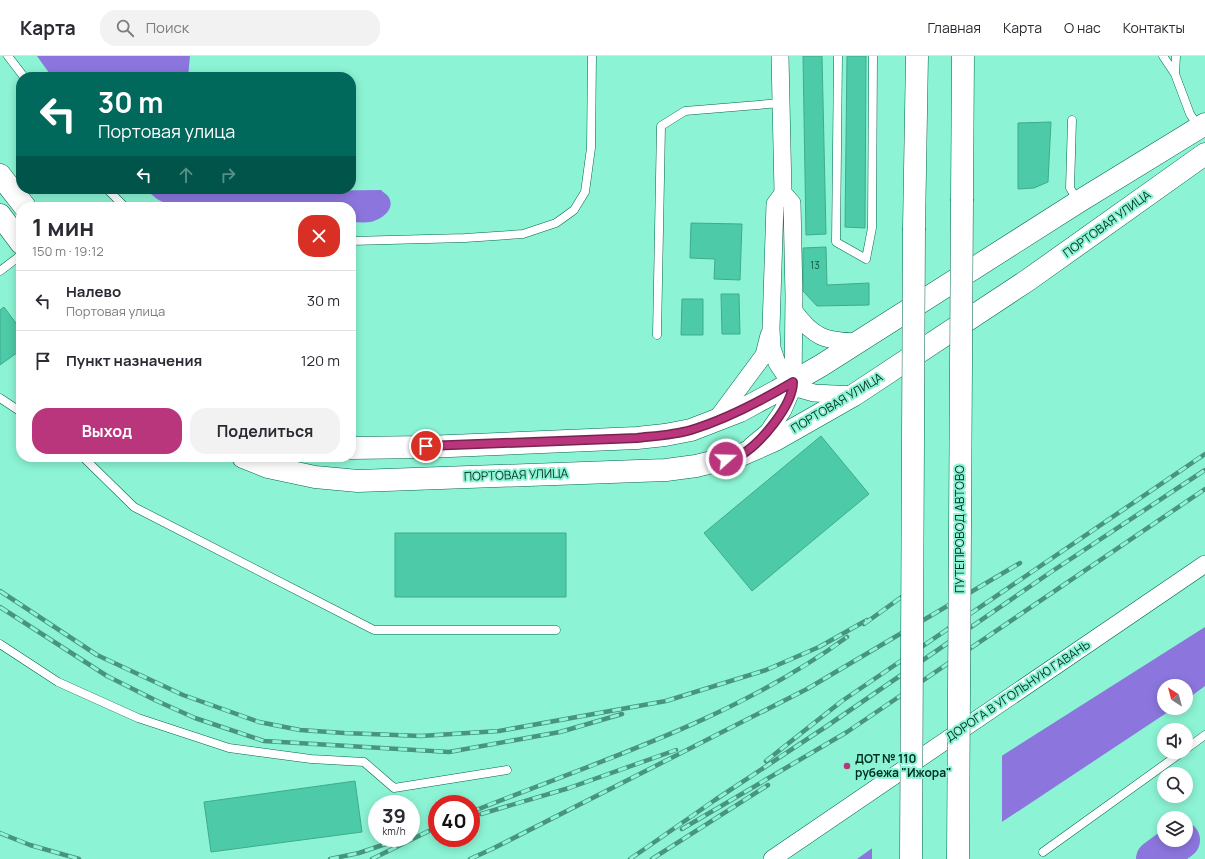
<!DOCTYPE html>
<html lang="ru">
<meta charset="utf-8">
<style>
:root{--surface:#fff;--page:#f2f2f3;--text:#2b2b33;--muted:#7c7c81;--line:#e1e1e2;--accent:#b9367d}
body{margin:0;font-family:Manrope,sans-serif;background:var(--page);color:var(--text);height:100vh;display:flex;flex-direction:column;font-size:15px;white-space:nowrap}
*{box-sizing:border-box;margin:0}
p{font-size:13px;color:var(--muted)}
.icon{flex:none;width:22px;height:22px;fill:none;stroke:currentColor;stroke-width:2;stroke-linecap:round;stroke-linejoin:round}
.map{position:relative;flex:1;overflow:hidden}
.panel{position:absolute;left:16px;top:146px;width:340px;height:260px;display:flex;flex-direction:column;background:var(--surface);border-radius:16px;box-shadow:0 2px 10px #0003}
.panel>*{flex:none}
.guide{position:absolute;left:16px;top:16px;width:340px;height:122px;border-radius:16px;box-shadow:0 2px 10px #0003;background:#00695c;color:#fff;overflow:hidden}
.needle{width:26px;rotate:324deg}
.tools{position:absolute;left:1157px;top:623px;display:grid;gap:8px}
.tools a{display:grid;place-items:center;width:36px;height:36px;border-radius:50%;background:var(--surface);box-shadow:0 2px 10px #0003;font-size:20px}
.speed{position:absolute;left:368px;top:739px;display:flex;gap:8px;font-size:20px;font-weight:700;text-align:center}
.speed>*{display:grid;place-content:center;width:52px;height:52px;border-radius:50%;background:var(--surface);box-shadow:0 2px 10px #0003;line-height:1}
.speed small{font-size:10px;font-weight:400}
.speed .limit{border:6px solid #d22;background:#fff;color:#111}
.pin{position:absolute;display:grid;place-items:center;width:34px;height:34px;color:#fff;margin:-17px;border:2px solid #fff;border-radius:50%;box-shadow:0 1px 4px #0007}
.me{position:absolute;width:44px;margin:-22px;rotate:70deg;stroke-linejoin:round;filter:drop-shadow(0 0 3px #0008)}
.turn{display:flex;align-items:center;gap:14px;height:84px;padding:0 16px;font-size:18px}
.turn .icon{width:52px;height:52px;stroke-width:2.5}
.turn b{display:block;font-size:28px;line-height:34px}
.lanes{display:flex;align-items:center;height:38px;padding:0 16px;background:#0003;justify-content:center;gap:20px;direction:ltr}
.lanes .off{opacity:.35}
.round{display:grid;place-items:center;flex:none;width:42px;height:42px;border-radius:16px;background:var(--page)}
.head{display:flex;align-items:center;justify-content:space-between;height:68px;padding:0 16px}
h1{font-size:24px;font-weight:700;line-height:30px}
.button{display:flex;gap:8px;margin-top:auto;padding:8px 16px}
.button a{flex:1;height:46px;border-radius:16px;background:var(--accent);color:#fff;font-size:16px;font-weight:700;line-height:46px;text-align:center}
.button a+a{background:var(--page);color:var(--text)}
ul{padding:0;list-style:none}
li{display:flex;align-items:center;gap:12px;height:60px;padding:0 16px;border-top:1px solid var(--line)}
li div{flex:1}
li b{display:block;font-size:15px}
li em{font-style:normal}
header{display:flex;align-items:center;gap:24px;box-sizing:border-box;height:56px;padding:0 20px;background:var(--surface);border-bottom:1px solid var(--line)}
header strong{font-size:19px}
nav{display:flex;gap:22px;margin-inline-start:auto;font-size:14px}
.search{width:280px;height:36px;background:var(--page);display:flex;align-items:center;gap:10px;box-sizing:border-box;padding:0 14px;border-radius:16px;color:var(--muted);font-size:15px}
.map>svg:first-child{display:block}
</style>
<header>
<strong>Карта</strong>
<div class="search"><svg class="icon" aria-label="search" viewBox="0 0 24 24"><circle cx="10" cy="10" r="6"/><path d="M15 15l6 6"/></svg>Поиск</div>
<nav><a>Главная</a><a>Карта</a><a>О нас</a><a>Контакты</a></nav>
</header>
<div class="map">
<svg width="1205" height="803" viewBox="0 0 1205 803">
<rect width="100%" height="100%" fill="#8cf4d4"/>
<!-- water -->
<path fill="#8c76de" d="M37,0h153l-2,21h-136z
M145,133h59l13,5 75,-3 89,-1c2,2 5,4 7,6 9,13 -7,24 -18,26 -6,1 -13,0 -19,0v-15h-179l-15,-8z
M1205,571v59l-19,14v-14h-22v22h10l-228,151h-89l143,-102z"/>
<!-- pier -->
<path fill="#8cf4d4" d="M1002,697v71l-52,35h-78v-14z"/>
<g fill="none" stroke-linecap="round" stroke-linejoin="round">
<!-- river -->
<path stroke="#8c76de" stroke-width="38" d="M1155,803l26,-19"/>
</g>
<!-- building -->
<path fill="#4dcaa7" stroke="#3fab8d" d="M803,0h19l4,178 -20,1z
M847,0h19l-1,172 -20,-1z
M1051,66l-3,60 -14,6 -16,1v-66z
M691,167l51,1 -2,56 -26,-1 1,-20 -25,-1z
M826,191l1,38 42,-2v22l-52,1 -14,-15v-43z
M721,238h18l1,40h-18z
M682,243h21v36h-22z
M4,251l17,23v20l-21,15v-55z
M821,380l48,58 -117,97 -48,-58z
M395,477h171v64h-171z
M355,725l7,51 -151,20 -7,-50z"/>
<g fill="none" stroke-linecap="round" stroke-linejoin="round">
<defs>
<path id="lane" d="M8,0l16,21
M838,0l-2,186 30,17 6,-31 1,-172
M1163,0l12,18
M1176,0l-1,18 15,40 9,13
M1072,64l-2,68 8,13
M107,133l18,18
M351,185l114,-3 58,-4 33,-11 18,-13 11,-18 6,-44 1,-92
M0,215l21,-16
M657,279l4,-209 24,-15 96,-8
M0,342l21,14
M83,401l51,50 240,123h182
M0,588l58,38 80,36 91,30 82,11 53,3 30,26 113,-18
M1186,693l19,-14
M1043,796l139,-100"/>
<path id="street" d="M780,0l3,137 -8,11 -4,125 1,19 5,15 16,24 21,6 40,2
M794,255c20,27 31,30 63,31
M715,365l49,-66 5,-20
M751,390l17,-14 15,-22 10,-23 1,-91 -2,-93 -9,-10
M772,803l433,-295"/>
<path id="secondary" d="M0,119l25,32
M962,143l1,-143
M0,159l21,28
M914,172l3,-172
M351,392l75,-1 211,-9 28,-3 26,-5 49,-19 37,-20 45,-26 256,-163 127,-78
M243,401l25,10 47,10 43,4 308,-11 30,-4 45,-11 34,-15 79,-45 174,-115 177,-126"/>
</defs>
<!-- lane casing -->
<use href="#lane" stroke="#04654f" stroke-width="9"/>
<!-- street casing -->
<use href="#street" stroke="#04654f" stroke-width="18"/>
<!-- secondary casing -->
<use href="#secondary" stroke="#04654f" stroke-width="23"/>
<!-- lane -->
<use href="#lane" stroke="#fff" stroke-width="8"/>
<!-- street -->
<use href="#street" stroke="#fff" stroke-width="17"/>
<!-- secondary -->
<use href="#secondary" stroke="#fff" stroke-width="22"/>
<defs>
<path id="rail" d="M0,535l97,64 86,40 76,27 41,8 44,3 77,3 78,-5 167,-30 100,-31 53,-23 48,-27
M0,551l107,69 50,25 38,17 69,23 185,11 111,-20 62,-18
M864,568l57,-41
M766,705l76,-60 363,-247
M471,756c128,-51 264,-93 376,-175
M481,758l88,-26 107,-38
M682,773l165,-97 358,-243
M0,777l30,12 49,14
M330,803l29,-6 44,-15
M372,803l65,-32
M470,803l22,-10 315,-160 213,-126
M630,803l85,-59 112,-74 224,-154 154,-102
M652,803l116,-74"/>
</defs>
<!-- rail casing -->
<use href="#rail" stroke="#48947e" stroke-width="4.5"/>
<!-- rail -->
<use href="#rail" stroke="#8cf4d4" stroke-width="3" stroke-dasharray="9" stroke-linecap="butt"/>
<defs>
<path id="secondary-bridge" d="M911,803l3,-631
M958,803l4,-660"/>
</defs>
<!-- secondary-bridge casing -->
<use href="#secondary-bridge" stroke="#04654f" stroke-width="23" stroke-linecap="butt"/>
<!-- secondary-bridge -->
<use href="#secondary-bridge" stroke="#fff" stroke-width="22"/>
</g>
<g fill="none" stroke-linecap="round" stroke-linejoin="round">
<defs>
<path id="route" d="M426,390l211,-8c18,-2 37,-3 54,-8 36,-11 70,-29 102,-48 0,23 -32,61 -52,73 -4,2 -10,2 -15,4"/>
</defs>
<!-- route casing -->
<use href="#route" stroke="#782351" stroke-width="10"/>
<!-- route -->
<use href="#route" stroke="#b9367d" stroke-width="7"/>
</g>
<!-- markers -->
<circle fill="#b9367d" stroke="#8cf4d4" stroke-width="1.5" cx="847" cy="710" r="4"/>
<g text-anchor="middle" stroke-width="4" stroke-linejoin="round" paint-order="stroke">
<!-- number labels -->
<g font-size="10" fill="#135645">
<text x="815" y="213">13</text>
</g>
<!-- street labels -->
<g font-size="12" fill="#003024" stroke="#8cf4d4">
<text transform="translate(1107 168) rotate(-36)" y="4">ПОРТОВАЯ УЛИЦА</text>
<text transform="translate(837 347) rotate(-31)" y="4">ПОРТОВАЯ УЛИЦА</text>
<text transform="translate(516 419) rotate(-2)" y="4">ПОРТОВАЯ УЛИЦА</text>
<text transform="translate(960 473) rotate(-90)" y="4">ПУТЕПРОВОД АВТОВО</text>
<text transform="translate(1018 635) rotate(-34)" y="4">ДОРОГА В УГОЛЬНУЮ ГАВАНЬ</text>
</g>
<!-- poi labels -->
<g font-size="12" font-weight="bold" fill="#003024" stroke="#8cf4d4" text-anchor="start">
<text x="855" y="707">ДОТ № 110<tspan x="855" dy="14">рубежа "Ижора"</tspan></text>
</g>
</g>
</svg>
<div class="tools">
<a><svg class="needle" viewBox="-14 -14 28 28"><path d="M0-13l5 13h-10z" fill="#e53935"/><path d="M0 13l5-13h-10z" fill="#7c7c81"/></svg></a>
<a><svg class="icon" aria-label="sound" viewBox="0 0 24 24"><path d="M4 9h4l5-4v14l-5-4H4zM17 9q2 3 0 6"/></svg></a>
<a><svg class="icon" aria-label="search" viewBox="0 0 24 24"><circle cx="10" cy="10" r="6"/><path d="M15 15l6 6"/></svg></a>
<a><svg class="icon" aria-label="layers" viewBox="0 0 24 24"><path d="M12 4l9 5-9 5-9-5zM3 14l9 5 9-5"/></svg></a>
</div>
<div class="speed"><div>39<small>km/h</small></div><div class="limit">40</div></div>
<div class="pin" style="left:426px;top:390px;background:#d93025"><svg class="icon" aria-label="arrive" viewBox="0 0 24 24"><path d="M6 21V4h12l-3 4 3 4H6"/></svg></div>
<svg class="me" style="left:726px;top:403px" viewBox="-20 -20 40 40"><circle r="17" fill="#b9367d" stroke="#fff" stroke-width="3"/><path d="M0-11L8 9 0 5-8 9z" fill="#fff"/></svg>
<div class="guide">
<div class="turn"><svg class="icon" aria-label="left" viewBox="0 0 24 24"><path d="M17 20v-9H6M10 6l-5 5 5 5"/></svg><div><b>30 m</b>Портовая улица</div></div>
<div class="lanes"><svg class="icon" aria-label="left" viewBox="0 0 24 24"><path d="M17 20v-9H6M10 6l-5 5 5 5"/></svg><svg class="icon off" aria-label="ahead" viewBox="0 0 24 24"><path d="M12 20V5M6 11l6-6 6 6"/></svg><svg class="icon off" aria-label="right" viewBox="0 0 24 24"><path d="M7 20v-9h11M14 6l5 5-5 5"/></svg></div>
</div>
<section class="panel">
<div class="head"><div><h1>1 мин</h1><p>150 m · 19:12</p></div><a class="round" style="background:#d93025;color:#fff"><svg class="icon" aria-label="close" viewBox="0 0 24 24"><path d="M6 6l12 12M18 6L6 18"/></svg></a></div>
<ul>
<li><svg class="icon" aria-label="left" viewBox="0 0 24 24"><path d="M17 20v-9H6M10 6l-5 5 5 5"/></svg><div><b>Налево</b><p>Портовая улица</p></div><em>30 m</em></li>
<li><svg class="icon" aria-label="arrive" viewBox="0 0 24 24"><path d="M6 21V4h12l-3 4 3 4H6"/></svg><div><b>Пункт назначения</b></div><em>120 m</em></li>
</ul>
<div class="button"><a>Выход</a><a>Поделиться</a></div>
</section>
</div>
